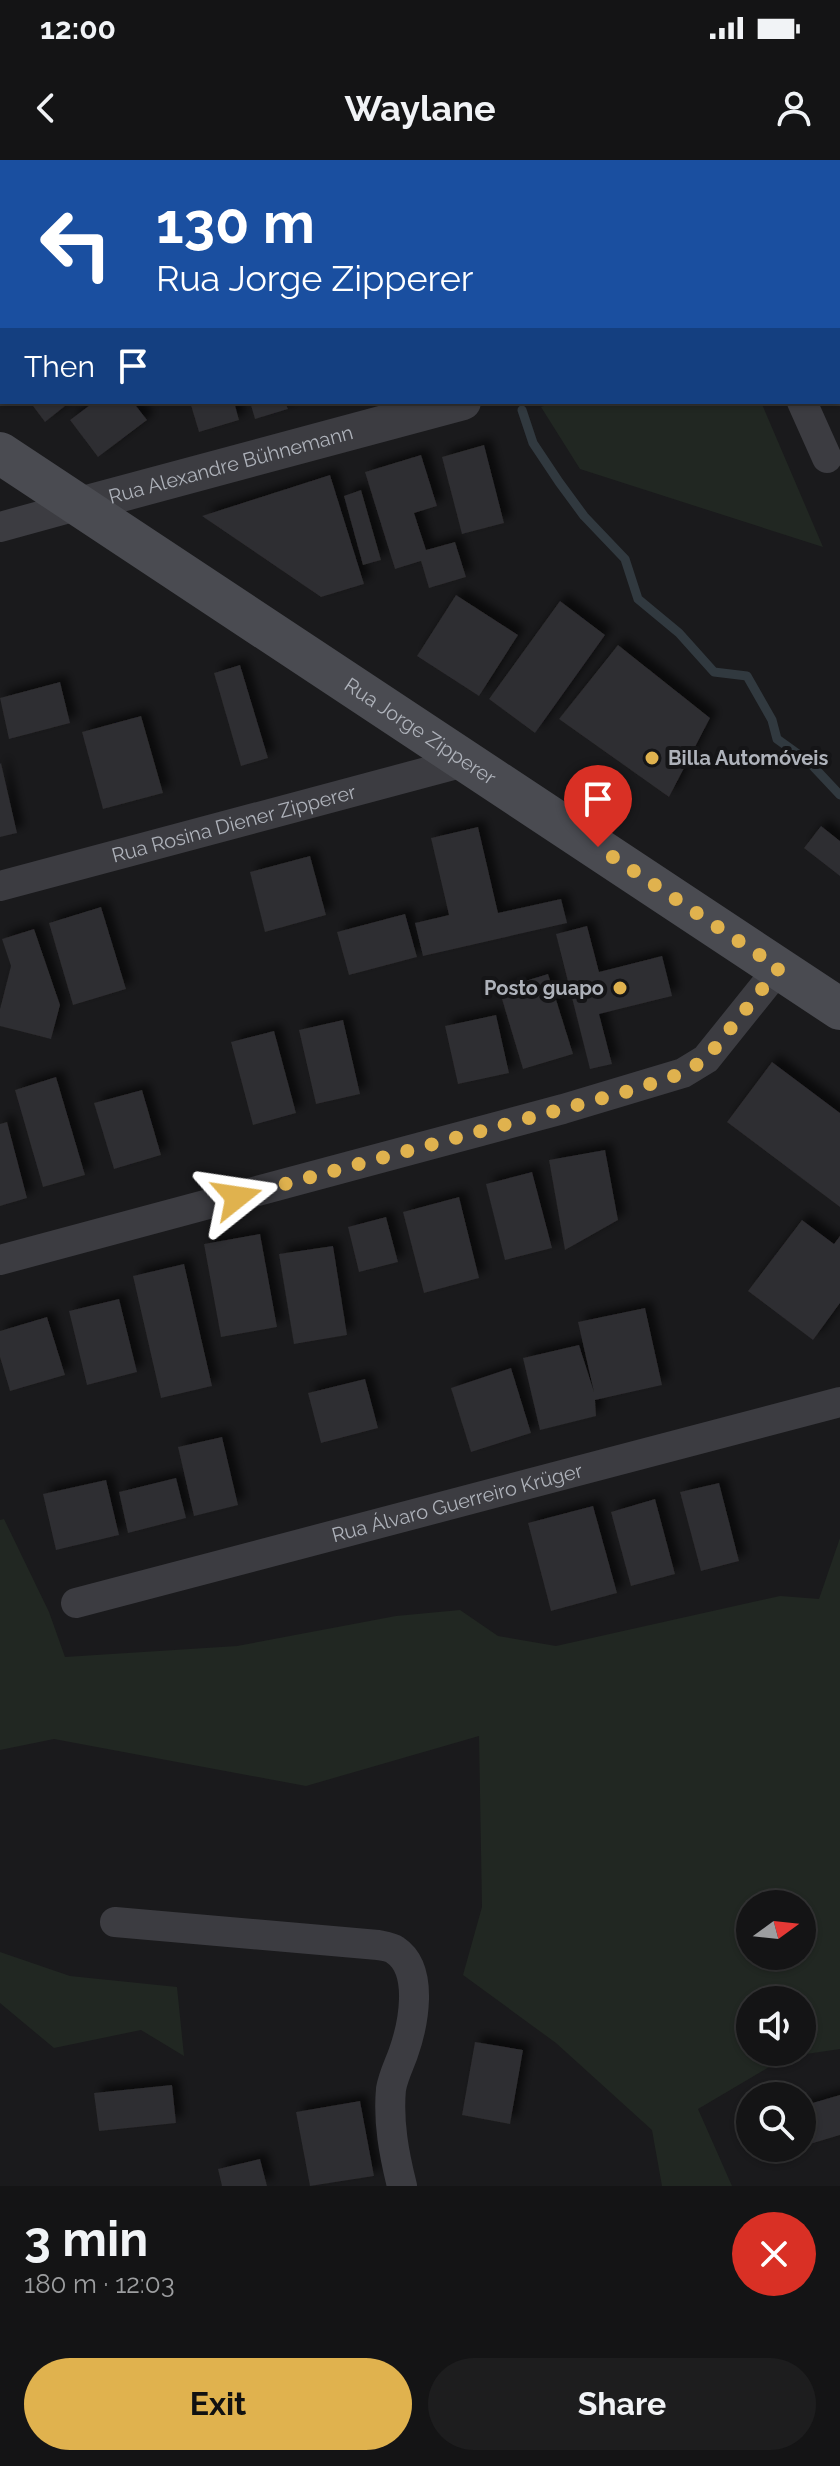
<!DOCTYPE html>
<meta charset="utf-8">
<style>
:root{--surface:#141415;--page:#1d1d1e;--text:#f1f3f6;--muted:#9d9ea0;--line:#333334;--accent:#e0b24e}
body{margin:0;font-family:Raleway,sans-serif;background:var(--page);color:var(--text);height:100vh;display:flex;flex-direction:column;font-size:30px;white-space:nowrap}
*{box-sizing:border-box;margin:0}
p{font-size:26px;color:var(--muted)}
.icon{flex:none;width:44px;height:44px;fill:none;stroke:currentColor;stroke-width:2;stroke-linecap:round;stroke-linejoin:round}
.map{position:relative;height:2026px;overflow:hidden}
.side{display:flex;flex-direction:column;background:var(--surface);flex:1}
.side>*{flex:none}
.guide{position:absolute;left:0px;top:0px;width:840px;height:244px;box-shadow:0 2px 6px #0004,0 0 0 2px var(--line);background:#1a4fa0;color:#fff;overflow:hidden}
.needle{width:52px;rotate:75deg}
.tools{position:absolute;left:736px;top:1730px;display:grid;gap:16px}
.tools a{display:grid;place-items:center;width:80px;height:80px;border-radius:50%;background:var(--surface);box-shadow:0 2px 6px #0004,0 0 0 2px var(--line);font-size:40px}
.pin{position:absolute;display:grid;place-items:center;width:68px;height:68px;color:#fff;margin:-82px -34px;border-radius:50% 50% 50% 0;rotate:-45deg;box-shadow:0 0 8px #0007}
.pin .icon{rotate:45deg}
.me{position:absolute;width:88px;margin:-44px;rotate:75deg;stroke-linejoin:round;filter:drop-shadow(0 0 6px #0008)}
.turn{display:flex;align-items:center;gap:28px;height:168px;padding:0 24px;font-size:36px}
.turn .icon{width:104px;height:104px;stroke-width:2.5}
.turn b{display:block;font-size:56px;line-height:68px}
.then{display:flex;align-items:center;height:76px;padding:0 24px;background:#0003;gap:16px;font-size:30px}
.round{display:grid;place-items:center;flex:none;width:84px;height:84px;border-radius:42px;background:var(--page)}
.headline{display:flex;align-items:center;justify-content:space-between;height:136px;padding:0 24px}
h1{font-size:48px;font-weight:700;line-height:60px}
.action{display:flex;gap:16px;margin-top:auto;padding:16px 24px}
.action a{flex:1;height:92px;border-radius:48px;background:var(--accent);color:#111;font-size:32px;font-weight:700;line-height:92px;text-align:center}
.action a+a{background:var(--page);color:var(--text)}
.status{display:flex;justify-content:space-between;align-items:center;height:56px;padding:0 40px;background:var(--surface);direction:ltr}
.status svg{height:22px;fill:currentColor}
header{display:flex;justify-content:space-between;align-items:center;height:104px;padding:0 24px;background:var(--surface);font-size:36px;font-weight:700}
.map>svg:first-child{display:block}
</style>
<div class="status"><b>12:00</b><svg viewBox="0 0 49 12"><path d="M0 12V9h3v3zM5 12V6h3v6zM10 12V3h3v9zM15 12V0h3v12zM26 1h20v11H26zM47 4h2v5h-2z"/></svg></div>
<header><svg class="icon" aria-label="back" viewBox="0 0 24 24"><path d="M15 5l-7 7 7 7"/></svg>Waylane<svg class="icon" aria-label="person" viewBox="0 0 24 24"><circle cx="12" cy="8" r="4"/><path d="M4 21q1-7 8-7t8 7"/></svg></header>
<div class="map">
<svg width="840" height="2026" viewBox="0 0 840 2026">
<defs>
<filter id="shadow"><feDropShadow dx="7" dy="-7" stdDeviation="4" flood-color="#0009"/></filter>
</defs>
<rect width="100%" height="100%" fill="#1a1a1c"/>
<!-- green -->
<path fill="#212722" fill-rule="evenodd" d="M553,242h208l62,145 -243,-78 -39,-62z
M4,1359l45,93 16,45 172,-11 159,-30 64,-6 38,26 58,10 224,-50 39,3 21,-61v511l-54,8 -88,52 34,77h-70l-10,-56 -96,-87 -93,-68 19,-68 -3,-171 -173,50 -252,-47 -54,11v-230zM802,1744v52h-52v-52zM750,1840h52v52h-52z
M0,1792l70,24 107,11 7,69 -43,-26 -87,18 -54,-45z"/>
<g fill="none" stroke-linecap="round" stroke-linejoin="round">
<!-- stream -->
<path stroke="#31393f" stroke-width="9" d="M519,0l2,2
M522,250l11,33 26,39 25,34 41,43 13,40 41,34 35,39 33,4 25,44 5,19 32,23 31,33"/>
</g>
<!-- building -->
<path fill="#2e2d30" filter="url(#shadow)" d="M30,242h40l-25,20z
M94,242h39l14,18 -49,37 -28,-37z
M190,242h44l5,18 -40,12z
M250,242h35l3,7 -33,10z
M484,285l20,78 -42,11 -20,-77z
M421,295l16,51 -23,7 12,37 29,-8 11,35 -37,11 -8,-27 -26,8 -30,-97z
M330,315l34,109 -43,13 -119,-81z
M361,330l20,70 -18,5 -19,-69z
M456,435l62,40 -39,61 -62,-40z
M560,441l45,34 -70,98 -46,-34z
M618,485l92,73 -41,79 -110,-78z
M240,505l28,93 -27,8 -27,-93z
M60,522l10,41 -61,16 -9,-41z
M141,556l22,77 -60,16 -21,-77z
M1,603l16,70 -17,4v-73z
M821,666l19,15v35l-36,-28z
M478,667l20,86 63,-14 6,24 -144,33 -8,-33 34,-8 -18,-77z
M310,696l16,59 -61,17 -15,-60z
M101,747l25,82 -53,16 -24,-82z
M405,754l12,43 -68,18 -12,-43z
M587,766l12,46 63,-16 10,40 -73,18 13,50 -22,5 -34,-135z
M34,769l26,76 -9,34 -51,-13v-17l11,-43 -9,-27z
M548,814l25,80 -50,15 -24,-80z
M496,855l13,58 -51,11 -13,-58z
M343,860l17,74 -44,10 -17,-74z
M274,871l22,82 -43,12 -22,-83z
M772,902l68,51v94l-113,-85z
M56,917l29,98 -42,12 -28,-97z
M142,930l19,65 -47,14 -20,-66z
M7,962l20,76 -27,8v-82z
M605,990l13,70 -53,30 -16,-90z
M532,1012l20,76 -47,12 -19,-76z
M459,1037l20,81 -55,15 -21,-81z
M386,1057l12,45 -39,10 -11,-45z
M802,1060l32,24 6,-8v67l-27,37 -65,-49z
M260,1074l17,93 -56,10 -17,-93z
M333,1086l14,89 -53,9 -15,-90z
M184,1104l28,122 -51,12 -28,-122z
M119,1139l18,73 -50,13 -18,-74z
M645,1148l17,77 -67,15 1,16 -56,14 -17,-72 56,-13 15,47 -16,-70z
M47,1157l18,58 -55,16 -10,-34v-26z
M511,1208l20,65 -60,19 -20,-64z
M365,1219l13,49 -57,15 -13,-50z
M222,1277l16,68 -44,11 -16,-69z
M176,1318l10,40 -58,15 -9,-41z
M106,1320l13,55 -63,15 -13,-56z
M719,1323l20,78 -38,10 -21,-79z
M655,1339l20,75 -44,12 -20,-74z
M593,1346l24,87 -66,18 -23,-88z
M475,1882l48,8 -13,74 -48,-9z
M172,1925l4,38 -77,8 -5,-38z
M840,1935v40l-30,9 -8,-26v-12z
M360,1941l14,75 -64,10 -14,-74z
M260,1999l7,27h-45l-4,-17z"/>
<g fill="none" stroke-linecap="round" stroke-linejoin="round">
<!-- service -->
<path stroke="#3c3c41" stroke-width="14" d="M103,2l2,-2
M0,157l2,-3"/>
<!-- minor -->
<g stroke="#3c3c41" stroke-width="30">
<path d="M694,0l1,2"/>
<path d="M802,242l25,56"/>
<path d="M0,367l80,-22"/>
<path id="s1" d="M0,726l468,-125"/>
<path d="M0,1100l563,-151 120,-36 23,-14 73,-91"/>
<path id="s2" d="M76,1443l764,-201"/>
<path d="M115,1762l263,23c5,1 13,2 17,5 30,20 18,76 8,104 -4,11 -10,23 -12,35 -3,33 3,65 11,97"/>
</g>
<!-- tertiary -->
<g stroke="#3c3c41" stroke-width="36">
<path d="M764,2l2,-2"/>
<path id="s3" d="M80,345l383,-103"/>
</g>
<!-- secondary -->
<path stroke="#4a4b51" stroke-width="42" id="s4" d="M0,293l840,556"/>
</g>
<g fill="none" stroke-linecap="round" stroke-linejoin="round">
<!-- route -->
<path stroke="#e0b24e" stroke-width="14" stroke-dasharray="0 25.2" d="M237,1037l392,-106 54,-18 23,-14 73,-91 -181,-121"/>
</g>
<!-- markers -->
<g fill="#e0b24e" stroke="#151517" stroke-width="3">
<circle cx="652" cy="598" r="8"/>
<circle cx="620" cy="828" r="8"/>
</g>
<g text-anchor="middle" stroke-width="8" stroke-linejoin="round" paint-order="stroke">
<!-- street labels -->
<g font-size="20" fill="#aeb2ba" stroke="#151517">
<text dy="7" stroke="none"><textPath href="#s3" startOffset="156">Rua Alexandre Bühnemann</textPath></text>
<text dy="7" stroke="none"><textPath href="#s4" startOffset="504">Rua Jorge Zipperer</textPath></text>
<text dy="7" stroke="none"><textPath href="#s1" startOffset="242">Rua Rosina Diener Zipperer</textPath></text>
<text dy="7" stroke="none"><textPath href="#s2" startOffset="394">Rua Álvaro Guerreiro Krüger</textPath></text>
</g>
<!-- poi labels -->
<g font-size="20" font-weight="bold" fill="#aeb2ba" stroke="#151517" text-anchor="start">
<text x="668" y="605">Billa Automóveis</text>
<text x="604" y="835" text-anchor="end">Posto guapo</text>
</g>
</g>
</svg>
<div class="tools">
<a><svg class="needle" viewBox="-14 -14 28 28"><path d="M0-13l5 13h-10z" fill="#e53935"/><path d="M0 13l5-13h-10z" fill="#9d9ea0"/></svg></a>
<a><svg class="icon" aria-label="sound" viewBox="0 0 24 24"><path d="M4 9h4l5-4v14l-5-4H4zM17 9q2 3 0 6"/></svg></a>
<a><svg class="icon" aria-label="search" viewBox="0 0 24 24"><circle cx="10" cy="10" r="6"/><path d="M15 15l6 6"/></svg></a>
</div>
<div class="pin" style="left:598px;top:687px;background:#d93025"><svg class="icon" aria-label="arrive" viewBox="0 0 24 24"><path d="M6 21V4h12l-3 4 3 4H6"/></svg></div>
<svg class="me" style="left:237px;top:1037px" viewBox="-20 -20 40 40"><path d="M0-17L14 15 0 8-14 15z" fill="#e0b24e" stroke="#fff" stroke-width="4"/></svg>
<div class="guide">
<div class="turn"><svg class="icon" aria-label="left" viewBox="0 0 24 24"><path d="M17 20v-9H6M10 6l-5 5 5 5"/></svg><div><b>130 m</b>Rua Jorge Zipperer</div></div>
<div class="then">Then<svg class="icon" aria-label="arrive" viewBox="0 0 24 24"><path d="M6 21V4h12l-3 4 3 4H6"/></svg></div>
</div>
</div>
<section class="side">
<div class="headline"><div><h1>3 min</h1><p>180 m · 12:03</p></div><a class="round" style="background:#d93025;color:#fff"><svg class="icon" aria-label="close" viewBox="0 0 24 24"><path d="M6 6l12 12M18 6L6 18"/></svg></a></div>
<div class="action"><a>Exit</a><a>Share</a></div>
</section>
